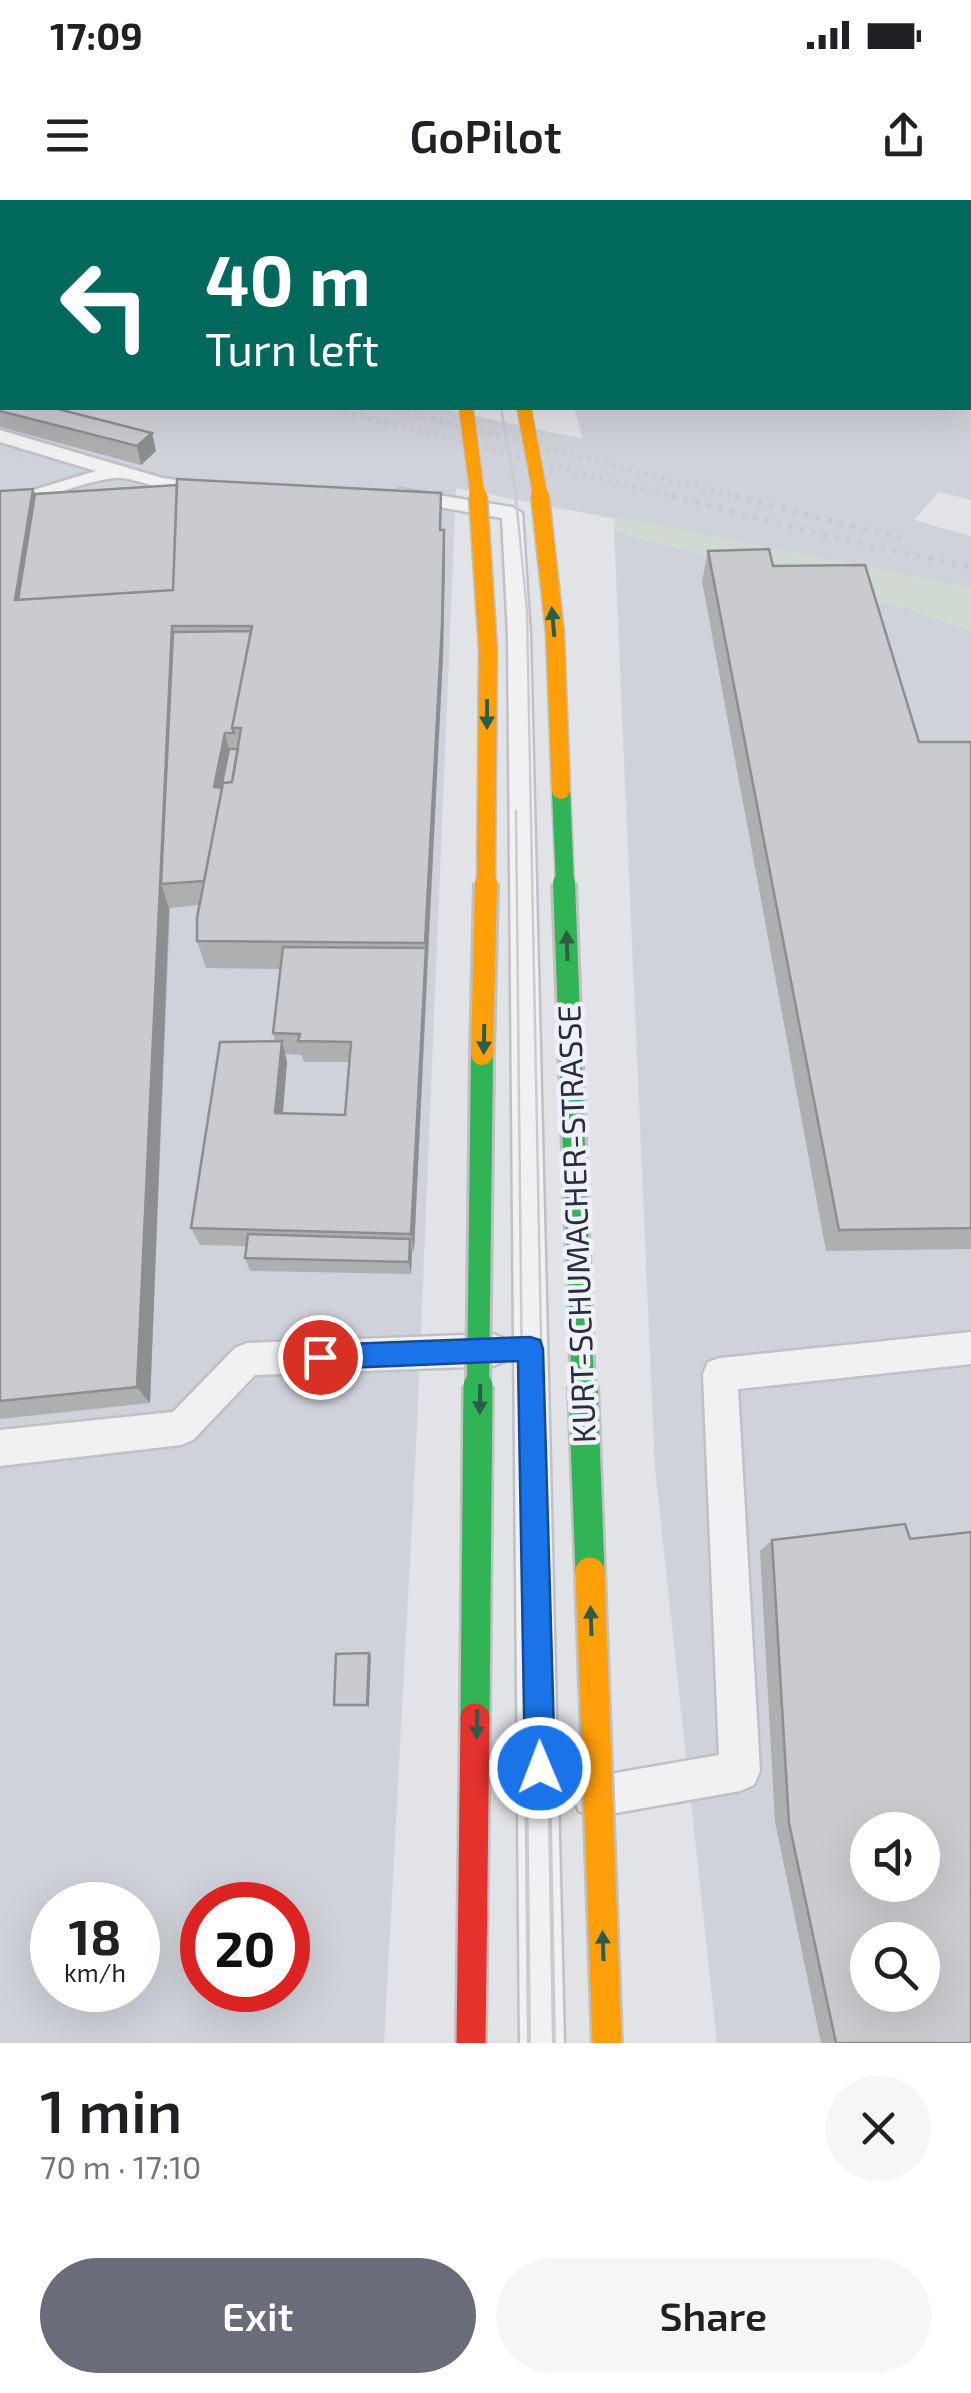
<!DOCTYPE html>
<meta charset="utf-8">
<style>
:root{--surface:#fff;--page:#f6f6f6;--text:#202124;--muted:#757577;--accent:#6a6d79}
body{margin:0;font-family:"Exo 2",sans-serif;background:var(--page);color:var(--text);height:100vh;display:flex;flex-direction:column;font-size:38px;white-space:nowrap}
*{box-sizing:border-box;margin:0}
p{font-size:32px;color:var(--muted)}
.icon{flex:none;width:55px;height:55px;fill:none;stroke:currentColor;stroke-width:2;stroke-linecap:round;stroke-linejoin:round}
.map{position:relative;height:1843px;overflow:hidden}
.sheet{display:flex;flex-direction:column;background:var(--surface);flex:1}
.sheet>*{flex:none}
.top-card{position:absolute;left:0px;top:0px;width:972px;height:210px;box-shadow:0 10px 40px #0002;background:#00695c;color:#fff;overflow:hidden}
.tools{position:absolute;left:850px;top:1612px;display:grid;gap:20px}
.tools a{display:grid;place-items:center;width:90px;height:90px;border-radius:50%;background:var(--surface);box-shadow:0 10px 40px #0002;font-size:50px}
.speed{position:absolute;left:30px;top:1682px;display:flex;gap:20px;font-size:50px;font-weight:700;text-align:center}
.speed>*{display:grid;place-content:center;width:130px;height:130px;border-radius:50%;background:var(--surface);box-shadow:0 10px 40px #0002;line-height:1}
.speed small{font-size:25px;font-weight:400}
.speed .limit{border:15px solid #d22;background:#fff;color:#111}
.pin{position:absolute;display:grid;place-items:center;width:85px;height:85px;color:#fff;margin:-42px;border:5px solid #fff;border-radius:50%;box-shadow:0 2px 10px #0007}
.me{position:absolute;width:110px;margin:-55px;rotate:359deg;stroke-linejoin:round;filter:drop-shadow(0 0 8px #0008)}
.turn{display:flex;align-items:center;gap:35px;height:210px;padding:0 40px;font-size:45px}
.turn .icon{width:130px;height:130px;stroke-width:2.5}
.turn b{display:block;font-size:70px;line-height:85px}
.round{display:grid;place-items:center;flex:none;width:105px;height:105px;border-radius:52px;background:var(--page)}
.headline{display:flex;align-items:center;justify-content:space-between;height:170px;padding:0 40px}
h1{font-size:60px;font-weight:600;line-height:75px}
.cta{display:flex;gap:20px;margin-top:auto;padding:20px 40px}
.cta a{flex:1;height:115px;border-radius:60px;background:var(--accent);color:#fff;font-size:40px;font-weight:600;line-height:115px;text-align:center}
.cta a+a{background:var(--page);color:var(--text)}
.status{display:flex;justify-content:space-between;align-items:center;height:70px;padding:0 50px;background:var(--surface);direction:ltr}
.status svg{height:28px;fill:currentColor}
header{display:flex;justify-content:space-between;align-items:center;height:130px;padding:0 40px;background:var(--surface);font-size:45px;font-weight:600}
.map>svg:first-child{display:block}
</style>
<div class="status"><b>17:09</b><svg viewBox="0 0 49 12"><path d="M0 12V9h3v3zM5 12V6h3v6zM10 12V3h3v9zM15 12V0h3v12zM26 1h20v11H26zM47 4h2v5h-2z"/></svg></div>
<header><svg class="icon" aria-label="menu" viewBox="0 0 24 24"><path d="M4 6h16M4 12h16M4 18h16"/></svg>GoPilot<svg class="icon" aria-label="share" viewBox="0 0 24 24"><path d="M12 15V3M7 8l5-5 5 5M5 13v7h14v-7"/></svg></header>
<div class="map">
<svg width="971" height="1843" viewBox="0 0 971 1843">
<rect width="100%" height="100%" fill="#e2e3e6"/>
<!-- built -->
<path fill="#d0d2d9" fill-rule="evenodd" d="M525,0h446v300l-32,-8 -25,28 57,16v52l-515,-100 -40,961 -32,594h-384v-1745l2,110h436l145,31 -9,-31h396v-206zM52,1705h86v85h-86zM202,1705h86v85h-86z
M614,331l289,76 68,23v1413h-254l-62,-574zM868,1630h54v55h-54zM868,1740h54v55h-54z"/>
<!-- green -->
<path fill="#d1dad2" d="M615,316l356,72v42l-68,-23 -289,-76z"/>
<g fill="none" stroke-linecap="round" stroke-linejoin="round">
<defs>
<path id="lane" d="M536,0h16v2h-15z
M901,0h28l2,2h-28z
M970,6h1v10h-1z
M0,230l162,48 48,6 10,6c-23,21 -79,-15 -106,-12 -39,5 -74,25 -114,28v-12l27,-2 69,-21 -96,-29z
M400,289l112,18 10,6 8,122 34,1408h-44l-12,-1408 -6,-117 -109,-19 -3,-4z
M971,1132v32l-233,25 22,382 -6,14 -14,6 -147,26 -14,-6 -6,-14 6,-14 14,-6 126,-22 -16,-381 5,-12 12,-4z
M493,1134l12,5 5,11 -5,11 -12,5 -238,9 -62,65 -12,5 -181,21v-36l173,-18 62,-64 12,-5z"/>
<path id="street" d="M308,0h28l1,2h-28z
M0,22h2v18h-2z"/>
<path id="slow" d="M398,0h12l1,2h-11z
M452,0h12l1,2h-11z"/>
</defs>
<!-- lane casing -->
<use href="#lane" stroke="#c0c1c4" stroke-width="5"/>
<!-- street casing -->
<use href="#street" stroke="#c0c1c4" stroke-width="5"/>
<!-- slow casing -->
<use href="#slow" stroke="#bec0c3" stroke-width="6"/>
<!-- lane -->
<use href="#lane" fill="#f1f1f3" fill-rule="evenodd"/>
<!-- street -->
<use href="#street" fill="#f1f1f3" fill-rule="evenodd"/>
<!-- slow -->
<use href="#slow" fill="#ff9f0a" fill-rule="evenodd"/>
<!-- tram-far1 -->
<path stroke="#cacbce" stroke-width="2.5" d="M501,208l14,81 12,121 15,779
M516,611l6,578"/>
<!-- tram -->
<path stroke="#cacbce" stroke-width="4" d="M522,1186l7,657
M542,1186l12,657"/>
<!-- rail-far1 -->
<path stroke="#cacbce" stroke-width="5" stroke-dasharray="2.5 6" stroke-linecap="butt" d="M328,208l354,91
M390,208l354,91"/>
<!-- rail -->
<path stroke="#cacbce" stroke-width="6" stroke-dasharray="4 8" stroke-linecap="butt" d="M672,296l184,47 115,24
M735,296l168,43"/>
<defs>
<path id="fast-bridge-far2" d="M561,590l4,95"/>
<path id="fast-bridge-far1" d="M564,683l19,506
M478,1189l4,-335"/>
<path id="fast-bridge" d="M583,1186l7,186
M475,1518l3,-332"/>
<path id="slow-bridge-far3" d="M466,208l12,91
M524,208l17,91"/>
<path id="slow-bridge-far2" d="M478,296l10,153 -2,236
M540,296l15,137 6,157"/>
<path id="slow-bridge-far1" d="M482,854l4,-171"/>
<path id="slow-bridge" d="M590,1372l17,471"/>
<path id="jam-bridge" d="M471,1843l4,-325"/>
</defs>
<!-- fast-bridge-far2 casing -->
<use href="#fast-bridge-far2" stroke="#bec0c3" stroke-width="21" stroke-linecap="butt"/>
<!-- fast-bridge-far1 casing -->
<use href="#fast-bridge-far1" stroke="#bec0c3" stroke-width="28" stroke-linecap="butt"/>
<!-- fast-bridge casing -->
<use href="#fast-bridge" stroke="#bec0c3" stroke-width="34" stroke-linecap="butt"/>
<!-- slow-bridge-far3 casing -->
<use href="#slow-bridge-far3" stroke="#bec0c3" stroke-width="16" stroke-linecap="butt"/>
<!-- slow-bridge-far2 casing -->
<use href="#slow-bridge-far2" stroke="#bec0c3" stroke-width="21" stroke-linecap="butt"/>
<!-- slow-bridge-far1 casing -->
<use href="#slow-bridge-far1" stroke="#bec0c3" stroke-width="28" stroke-linecap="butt"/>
<!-- slow-bridge casing -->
<use href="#slow-bridge" stroke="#bec0c3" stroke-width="34" stroke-linecap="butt"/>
<!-- jam-bridge casing -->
<use href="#jam-bridge" stroke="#bec0c3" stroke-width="34" stroke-linecap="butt"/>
<!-- fast-bridge-far2 -->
<use href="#fast-bridge-far2" stroke="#30b455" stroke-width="18"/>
<!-- fast-bridge-far1 -->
<use href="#fast-bridge-far1" stroke="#30b455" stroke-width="22"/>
<!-- fast-bridge -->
<use href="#fast-bridge" stroke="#30b455" stroke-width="29"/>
<!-- slow-bridge-far3 -->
<use href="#slow-bridge-far3" stroke="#ff9f0a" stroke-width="14"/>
<!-- slow-bridge-far2 -->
<use href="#slow-bridge-far2" stroke="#ff9f0a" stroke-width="18"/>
<!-- slow-bridge-far1 -->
<use href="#slow-bridge-far1" stroke="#ff9f0a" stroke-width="22"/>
<!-- slow-bridge -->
<use href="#slow-bridge" stroke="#ff9f0a" stroke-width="29"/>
<!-- jam-bridge -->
<use href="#jam-bridge" stroke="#e5322d" stroke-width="29"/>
</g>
<!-- wall -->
<path fill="#aeafb1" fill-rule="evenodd" d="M0,193l156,58 -15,14 -141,-38z
M33,289l2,5 409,36 1,31 -2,94 -29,596h-2l-1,23 -161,-3 -5,-13 1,-12 -46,-1 -9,-17 84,-187 -2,-8 8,-64 -75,-1 -9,-27 3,-36 -30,3 -20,495 -150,16v-928zM285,854l17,1 2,7h46l-5,53 -62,-2 4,-51z
M708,351l65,15 146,176h52v507l-145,2 -124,-670z
M910,1339l61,504h-150l-46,-221 -15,-271 12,-11z"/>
<!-- shaded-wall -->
<path fill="#8d8e90" d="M627,0h25l-2,2h-26z
M152,233l4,18 -15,14 -4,-19z
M33,289l10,31 -12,85 -16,-5z
M444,330l1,31 -2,94 -16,315 -2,-27z
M172,426l8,31 -19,227 8,24 -19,495 -13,-16z
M225,533l6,25 -17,146v-117z
M426,748l1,22 -13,281 -3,-17z
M282,841l5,21 -6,71 -6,-20z
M410,1039l2,12 -1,23 -2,-12z
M369,1453l2,2 -2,52 -2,-2z"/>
<!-- building -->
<path fill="#cacbce" stroke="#8d8e90" stroke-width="2.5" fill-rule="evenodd" d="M556,0h71l-3,2h-70z
M0,193l2,1v14h52l98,25 -15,13 -137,-35z
M177,279l264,14 -1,37h4l-2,95 -17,318 -228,-2v-23l26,-135 9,-1 9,-54h-9l20,-102h-80l-35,761 -137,14v-910l33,-2 -18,111 158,-10z
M177,285l-4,105 -155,10 17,-106z
M769,349l4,17 92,-1 54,177h52v486l-132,2 -131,-679z
M251,431l-19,97 2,5h-9l-11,54 8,1 -18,93 -43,3 12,-252z
M229,549h9l-6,33 -9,1 -2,5z
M283,747l143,1 -15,286 -220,-6 29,-186 62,-1 -7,72 70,2 6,-73 -53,-1 2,-7 -27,-1z
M248,1034l162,5 -1,23 -164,-4z
M905,1324l5,15 61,-7v511h-135l-47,-220 -17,-283zM868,1630h54v55h-54zM868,1740h54v55h-54z
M369,1453l-2,52h-33l2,-51z"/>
<!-- one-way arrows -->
<defs><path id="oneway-solid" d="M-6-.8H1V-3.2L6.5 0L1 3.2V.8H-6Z" transform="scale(2.5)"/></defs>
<g fill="#2b5d47">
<use href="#oneway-solid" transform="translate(553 422) rotate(-95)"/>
<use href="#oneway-solid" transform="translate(487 514) rotate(90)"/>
<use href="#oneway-solid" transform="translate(567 746) rotate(-92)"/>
<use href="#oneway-solid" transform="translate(484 839) rotate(91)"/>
<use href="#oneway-solid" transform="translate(480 1199) rotate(91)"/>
<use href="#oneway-solid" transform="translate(591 1421) rotate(-92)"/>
<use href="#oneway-solid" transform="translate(477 1524) rotate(91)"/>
<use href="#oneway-solid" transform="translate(603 1746) rotate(-92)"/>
</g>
<!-- route -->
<path fill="#1a73e8" stroke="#114b97" stroke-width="2.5" d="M530,1137l10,3 3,9 12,419 -4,11 -11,5 -11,-5 -4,-11 -7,-407 -198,8 -9,-3 -4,-9 4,-9 9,-3z"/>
<g text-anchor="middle" stroke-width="9" stroke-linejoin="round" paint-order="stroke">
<!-- street labels -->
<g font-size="32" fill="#292e3f" stroke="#eff1f6">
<text transform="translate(577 1024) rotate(-92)" y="11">KURT-SCHUMACHER-STRASSE</text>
</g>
</g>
</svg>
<div class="tools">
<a><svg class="icon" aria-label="sound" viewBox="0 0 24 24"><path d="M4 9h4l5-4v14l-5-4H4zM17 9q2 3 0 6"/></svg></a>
<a><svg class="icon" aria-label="search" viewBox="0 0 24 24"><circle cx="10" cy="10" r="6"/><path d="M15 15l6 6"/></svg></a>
</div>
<div class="speed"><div>18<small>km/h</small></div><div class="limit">20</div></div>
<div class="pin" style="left:320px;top:1157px;background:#d93025"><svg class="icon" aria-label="arrive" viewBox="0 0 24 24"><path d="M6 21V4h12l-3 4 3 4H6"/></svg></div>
<svg class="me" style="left:540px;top:1568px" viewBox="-20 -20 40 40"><circle r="17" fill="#1a73e8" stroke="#fff" stroke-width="3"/><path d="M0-11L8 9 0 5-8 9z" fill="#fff"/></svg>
<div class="top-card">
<div class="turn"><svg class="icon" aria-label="left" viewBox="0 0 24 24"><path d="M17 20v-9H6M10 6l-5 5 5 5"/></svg><div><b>40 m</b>Turn left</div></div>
</div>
</div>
<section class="sheet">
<div class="headline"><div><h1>1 min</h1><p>70 m · 17:10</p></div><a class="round"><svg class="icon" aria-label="close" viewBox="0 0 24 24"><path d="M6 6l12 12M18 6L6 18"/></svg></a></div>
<div class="cta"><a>Exit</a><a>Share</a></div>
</section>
